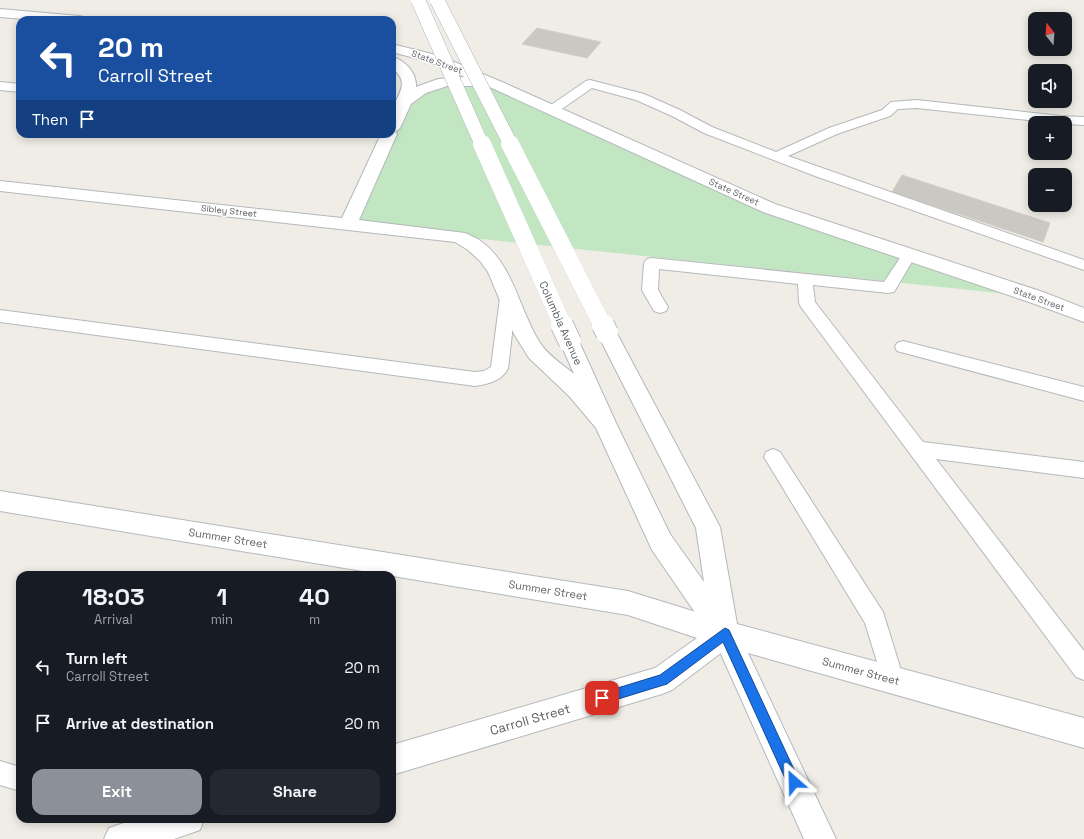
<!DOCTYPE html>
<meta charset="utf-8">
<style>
:root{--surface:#171b24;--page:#242831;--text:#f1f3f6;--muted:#9ea1a6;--accent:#8c9099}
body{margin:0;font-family:"Space Grotesk",sans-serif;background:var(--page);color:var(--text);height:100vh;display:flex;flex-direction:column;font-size:15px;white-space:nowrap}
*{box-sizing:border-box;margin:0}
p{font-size:13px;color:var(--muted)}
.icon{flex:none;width:22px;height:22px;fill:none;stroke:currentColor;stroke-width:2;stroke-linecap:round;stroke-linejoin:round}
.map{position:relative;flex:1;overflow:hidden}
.sheet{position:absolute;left:16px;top:571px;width:380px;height:252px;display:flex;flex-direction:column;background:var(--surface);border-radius:12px;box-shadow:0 2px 10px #0003}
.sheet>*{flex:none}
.guide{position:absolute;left:16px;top:16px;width:380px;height:122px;border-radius:12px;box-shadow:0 2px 10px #0003;background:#1a4fa0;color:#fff;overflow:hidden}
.needle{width:26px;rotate:343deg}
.controls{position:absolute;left:1028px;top:12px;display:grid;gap:8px}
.controls a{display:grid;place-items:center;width:44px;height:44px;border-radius:8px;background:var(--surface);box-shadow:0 2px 10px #0003;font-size:20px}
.pin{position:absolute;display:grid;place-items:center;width:34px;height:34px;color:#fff;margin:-17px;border-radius:8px;box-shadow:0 2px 6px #0006}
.me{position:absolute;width:44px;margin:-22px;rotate:335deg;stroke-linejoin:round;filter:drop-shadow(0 0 3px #0008)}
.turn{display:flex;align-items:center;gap:14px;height:84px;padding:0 16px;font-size:18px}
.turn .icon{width:52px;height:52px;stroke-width:2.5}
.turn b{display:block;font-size:28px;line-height:34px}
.then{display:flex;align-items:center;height:38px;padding:0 16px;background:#0003;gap:8px;font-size:15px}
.eta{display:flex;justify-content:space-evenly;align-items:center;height:68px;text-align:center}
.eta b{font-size:24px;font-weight:800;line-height:28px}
.cta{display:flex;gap:8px;margin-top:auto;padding:8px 16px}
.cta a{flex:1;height:46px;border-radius:12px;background:var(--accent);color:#fff;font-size:16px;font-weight:800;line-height:46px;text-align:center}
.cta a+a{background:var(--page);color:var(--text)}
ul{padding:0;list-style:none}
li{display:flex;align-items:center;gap:12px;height:56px;padding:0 16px}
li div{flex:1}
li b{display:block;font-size:15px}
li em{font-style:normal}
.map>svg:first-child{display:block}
</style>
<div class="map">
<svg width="1084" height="839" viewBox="0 0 1084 839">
<rect width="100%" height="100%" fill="#efede5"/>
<!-- green -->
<path fill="#c2e6c2" d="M497,85l233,106 306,106 -688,-72 44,-91 12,-32 25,-16z"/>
<!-- building -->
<path fill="#cac8c2" stroke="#d4cfc3" d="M537,28l64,14 -14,16 -65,-14z
M902,175l148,48 -7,19 -151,-50z"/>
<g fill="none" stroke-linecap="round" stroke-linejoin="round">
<defs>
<path id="lane" d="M590,80l54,14 36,16 32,17 64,25 53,-24 53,-18 9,-8 26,-2 143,16 24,1v8l-19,-1 -148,-16 -19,1 -8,7 -53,18 -49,22 296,104v10l-269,-94 -111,-43 -32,-17 -36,-16 -44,-12 -36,25h-8l-2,-3 2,-3 38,-26z
M0,82l20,2v8l-20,-2z
M909,250l5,2 2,3 -22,37 -6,1 -75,-8 2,17 108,140 161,20v16l-148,-19 148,192v29l-8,-3 -275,-370 -2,-4 -1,-19 -139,-15 -1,21 10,17 -2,4 -6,2 -6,-2 -12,-21 2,-27 3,-4 5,-1 232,24 20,-30z
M508,293l6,1 2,4 -8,71c-7,12 -20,15 -33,17l-475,-64v-12l475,62 9,-1 7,-4 9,-69 2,-4z
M903,341l181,46v14l-187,-50 -2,-4 2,-4z
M773,449l7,3 103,160 21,68 -3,8 -8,3 -8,-3 -20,-65 -101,-166 2,-5z
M0,761l20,6v24l-20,-6z"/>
<path id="street" d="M0,491l628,100 97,30 9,4 4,9 -4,9 -62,47 -10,4 -270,81v-30l263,-77 42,-30 -69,-23 -628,-104z
M135,819h69l-4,11 -26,9h-70l5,-11z"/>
<path id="secondary" d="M0,9l79,7 5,1 2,3h-51l-35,-3z
M392,44l48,12 62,26 273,122 268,88 41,16v14l-55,-20 -266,-90 -280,-128 -6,2h-30l-21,7 -15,11 -11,24 -5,4 2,2 -38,86 106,13c6,3 12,5 17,9 32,24 37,68 58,101 9,13 22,21 34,31l-14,-32 3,-5 7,-2 7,2 39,86 54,111 34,48 -8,-54 -99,-195 3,-5 7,-2 7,2 106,199 17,97 347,94v30l-336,-95 88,186h-32l-88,-196 -64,-93 -56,-122 -27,-32 -40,-38 -15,-24 -26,-62 -8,-11 -12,-11 -13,-8 -455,-51v-10l342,37 39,-84h11c0,-7 -1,-15 0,-22 4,-18 20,-28 0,-44v-11c13,3 25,16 24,30l22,-8 27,-2 -35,-15 -38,-10z"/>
</defs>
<!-- lane casing -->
<use href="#lane" stroke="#b5b8bc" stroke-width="2"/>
<!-- street casing -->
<use href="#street" stroke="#b5b8bc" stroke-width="2"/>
<!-- secondary casing -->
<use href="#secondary" stroke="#b4b8bc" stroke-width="2"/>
<!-- lane -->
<use href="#lane" fill="#fff" fill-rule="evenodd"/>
<!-- street -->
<use href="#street" fill="#fff" fill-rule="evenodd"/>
<!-- secondary -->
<use href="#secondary" fill="#fff" fill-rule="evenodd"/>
<defs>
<path id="secondary-bridge-far2" d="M418,0l64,145
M437,0l74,145"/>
<path id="secondary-bridge-far1" d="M482,144l81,182
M510,144l93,182"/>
<path id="secondary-bridge" d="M562,325l8,17
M603,325l4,8"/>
</defs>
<!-- secondary-bridge-far2 casing -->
<use href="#secondary-bridge-far2" stroke="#b4b8bc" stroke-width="15" stroke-linecap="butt"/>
<!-- secondary-bridge-far1 casing -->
<use href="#secondary-bridge-far1" stroke="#b4b8bc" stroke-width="18" stroke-linecap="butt"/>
<!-- secondary-bridge casing -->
<use href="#secondary-bridge" stroke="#b4b8bc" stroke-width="24" stroke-linecap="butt"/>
<!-- secondary-bridge-far2 -->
<use href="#secondary-bridge-far2" stroke="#fff" stroke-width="14"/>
<!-- secondary-bridge-far1 -->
<use href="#secondary-bridge-far1" stroke="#fff" stroke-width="18"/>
<!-- secondary-bridge -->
<use href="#secondary-bridge" stroke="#fff" stroke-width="22"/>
</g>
<!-- route -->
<path fill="#1a73e8" stroke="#114b97" d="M725,628l4,2 69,148 2,4 -2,5 -4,1 -5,-1 -66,-145 -56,42 -65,20 -4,-2 -1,-4 1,-4 62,-19z"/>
<g text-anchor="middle" stroke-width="3" stroke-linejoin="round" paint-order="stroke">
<!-- far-street labels -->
<g font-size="9" fill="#5d6165" stroke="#fff">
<text transform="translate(437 62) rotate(20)" y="3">State Street</text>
<text transform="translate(734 192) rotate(24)" y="3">State Street</text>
<text transform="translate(229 211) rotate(6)" y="3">Sibley Street</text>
<text transform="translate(1039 299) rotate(20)" y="3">State Street</text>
</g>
<!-- street labels -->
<g font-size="11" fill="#5d6165" stroke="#fff">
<text transform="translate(561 323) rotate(66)" y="4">Columbia Avenue</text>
<text transform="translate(228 538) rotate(9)" y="4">Summer Street</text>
<text transform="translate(548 590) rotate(9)" y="4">Summer Street</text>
<text transform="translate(861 671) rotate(15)" y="4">Summer Street</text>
</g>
<!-- near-street labels -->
<g font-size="13" fill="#5d6165" stroke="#fff">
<text transform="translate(530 719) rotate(-16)" y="5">Carroll Street</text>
</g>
</g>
</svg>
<div class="controls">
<a><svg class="needle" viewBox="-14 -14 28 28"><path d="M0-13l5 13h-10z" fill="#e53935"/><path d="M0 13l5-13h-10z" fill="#9ea1a6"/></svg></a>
<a><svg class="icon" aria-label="sound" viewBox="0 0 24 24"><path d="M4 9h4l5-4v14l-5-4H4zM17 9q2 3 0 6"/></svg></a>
<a>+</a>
<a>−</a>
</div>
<div class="pin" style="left:602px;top:698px;background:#d93025"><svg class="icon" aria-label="arrive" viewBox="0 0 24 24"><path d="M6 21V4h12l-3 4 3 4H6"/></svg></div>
<svg class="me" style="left:794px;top:782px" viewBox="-20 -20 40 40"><path d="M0-17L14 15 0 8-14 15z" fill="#1a73e8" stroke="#fff" stroke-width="4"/></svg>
<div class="guide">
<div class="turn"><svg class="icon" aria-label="left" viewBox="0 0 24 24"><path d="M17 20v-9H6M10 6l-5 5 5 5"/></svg><div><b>20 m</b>Carroll Street</div></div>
<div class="then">Then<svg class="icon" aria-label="arrive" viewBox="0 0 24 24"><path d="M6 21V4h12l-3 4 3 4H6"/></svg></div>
</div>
<section class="sheet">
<div class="eta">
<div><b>18:03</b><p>Arrival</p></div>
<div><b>1</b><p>min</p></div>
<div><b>40</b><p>m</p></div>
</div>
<ul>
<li><svg class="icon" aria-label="left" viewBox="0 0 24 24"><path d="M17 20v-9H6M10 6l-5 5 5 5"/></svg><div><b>Turn left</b><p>Carroll Street</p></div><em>20 m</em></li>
<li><svg class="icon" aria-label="arrive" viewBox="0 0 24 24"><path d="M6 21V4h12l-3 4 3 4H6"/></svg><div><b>Arrive at destination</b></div><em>20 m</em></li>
</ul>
<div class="cta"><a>Exit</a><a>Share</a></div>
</section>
</div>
